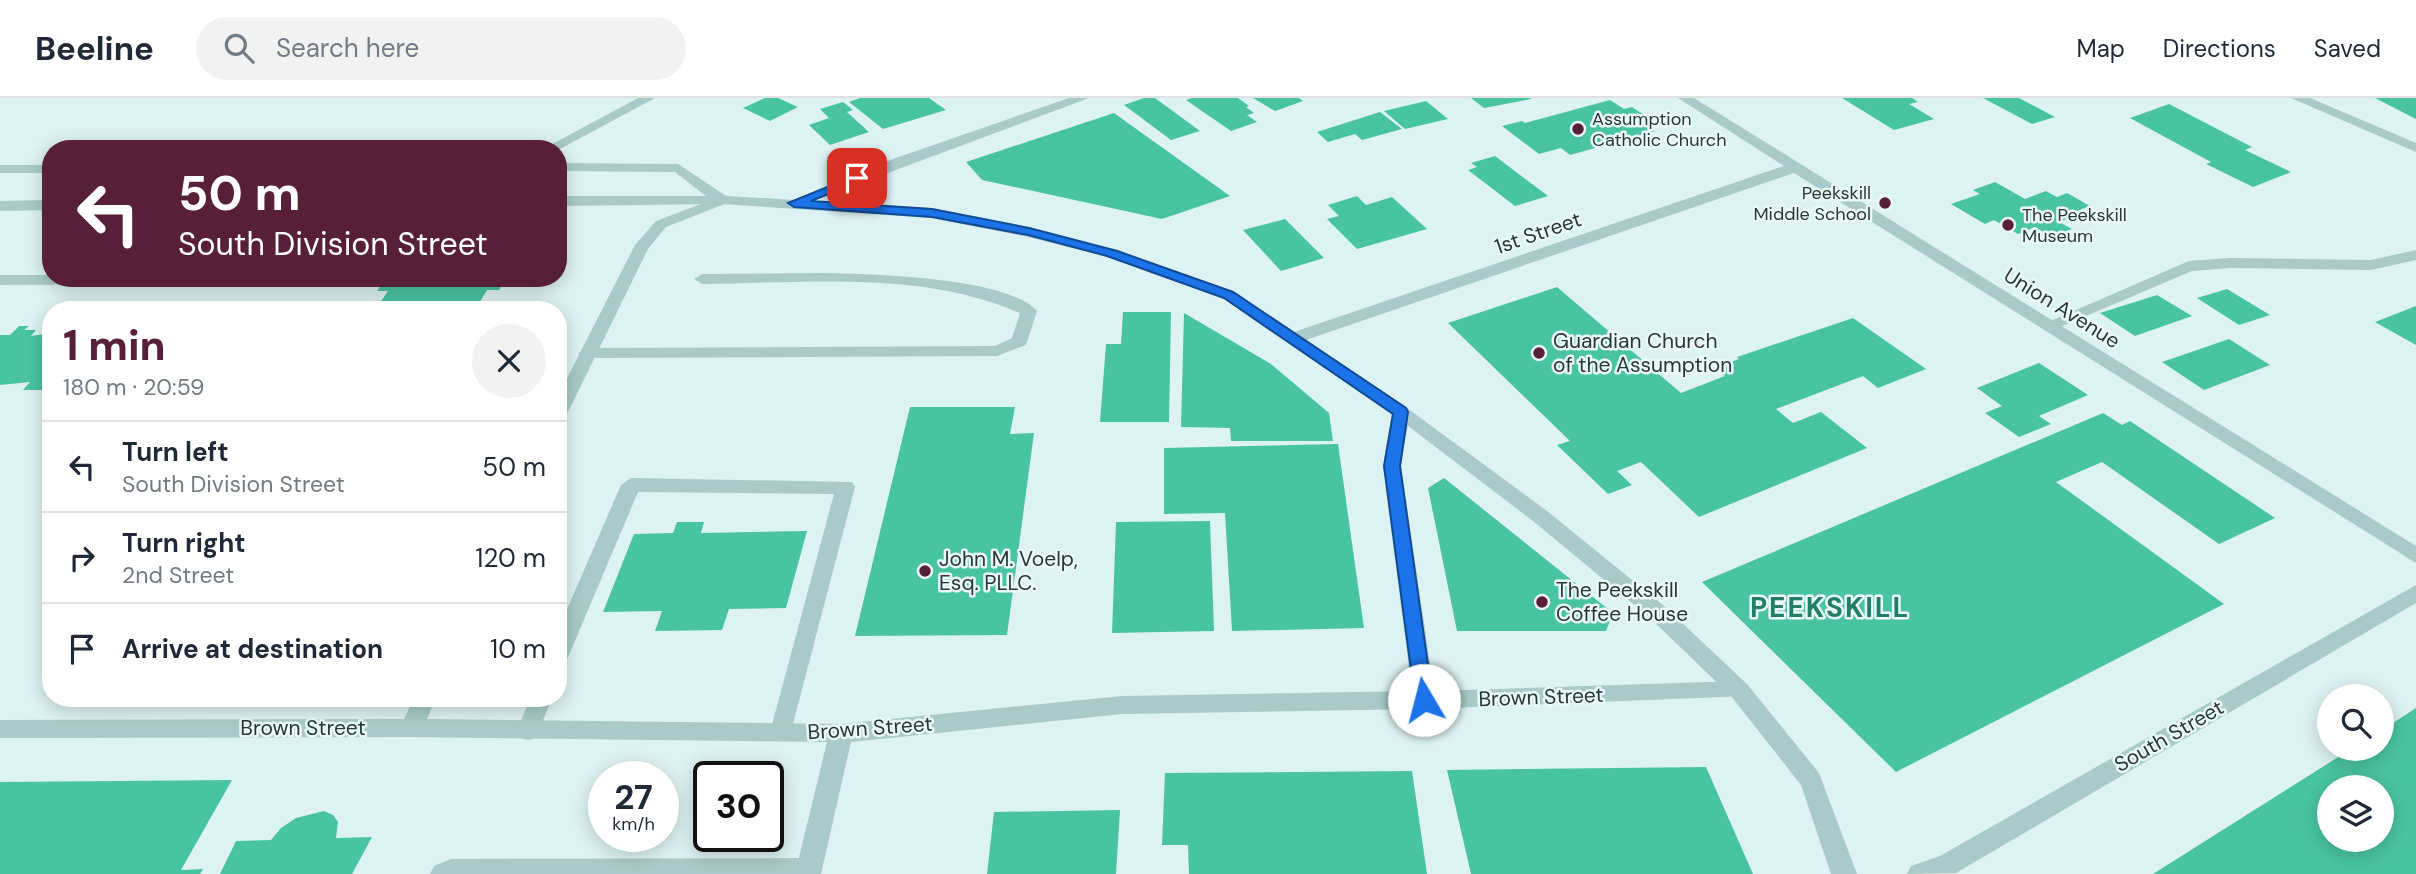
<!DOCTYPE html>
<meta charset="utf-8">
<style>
:root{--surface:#fff;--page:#f2f2f3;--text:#1f2937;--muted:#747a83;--line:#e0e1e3;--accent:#581f39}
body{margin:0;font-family:"DM Sans",sans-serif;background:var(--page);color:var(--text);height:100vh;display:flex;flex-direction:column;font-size:26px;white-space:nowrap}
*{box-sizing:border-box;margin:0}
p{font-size:23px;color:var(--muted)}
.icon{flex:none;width:38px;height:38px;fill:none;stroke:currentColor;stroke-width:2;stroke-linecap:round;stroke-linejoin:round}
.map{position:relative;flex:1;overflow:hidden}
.side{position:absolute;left:42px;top:203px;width:525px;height:406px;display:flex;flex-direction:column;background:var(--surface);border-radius:28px;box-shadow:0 4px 18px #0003}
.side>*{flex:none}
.banner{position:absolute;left:42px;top:42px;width:525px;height:147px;border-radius:28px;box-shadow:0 4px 18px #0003;background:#581f39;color:#fff;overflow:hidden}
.buttons{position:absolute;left:2317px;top:586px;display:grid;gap:14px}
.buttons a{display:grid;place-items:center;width:77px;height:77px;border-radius:50%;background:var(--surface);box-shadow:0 4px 18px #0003;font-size:35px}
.speed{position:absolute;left:588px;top:663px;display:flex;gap:14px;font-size:35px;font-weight:700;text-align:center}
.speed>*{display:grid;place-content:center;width:91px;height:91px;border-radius:50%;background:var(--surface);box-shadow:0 4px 18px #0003;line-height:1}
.speed small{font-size:18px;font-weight:400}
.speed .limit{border:4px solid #111;border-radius:10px;background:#fff;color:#111}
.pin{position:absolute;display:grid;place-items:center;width:60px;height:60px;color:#fff;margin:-30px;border-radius:14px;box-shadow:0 4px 10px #0006}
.me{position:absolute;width:77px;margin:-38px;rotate:352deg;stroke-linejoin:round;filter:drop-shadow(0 0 5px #0008)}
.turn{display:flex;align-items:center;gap:24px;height:147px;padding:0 21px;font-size:32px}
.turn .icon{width:91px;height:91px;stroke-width:2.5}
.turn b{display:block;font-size:49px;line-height:60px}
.round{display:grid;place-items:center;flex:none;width:74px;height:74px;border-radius:37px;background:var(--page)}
.overview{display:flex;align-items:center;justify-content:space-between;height:119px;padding:0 21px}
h1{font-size:42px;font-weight:800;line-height:52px;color:var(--accent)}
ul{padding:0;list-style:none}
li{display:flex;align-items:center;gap:21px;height:91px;padding:0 21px;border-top:2px solid var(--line)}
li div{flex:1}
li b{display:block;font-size:26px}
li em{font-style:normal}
header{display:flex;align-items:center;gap:42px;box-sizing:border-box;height:98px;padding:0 35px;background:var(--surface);border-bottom:2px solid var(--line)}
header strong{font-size:33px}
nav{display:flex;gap:38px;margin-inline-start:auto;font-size:24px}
.search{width:490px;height:63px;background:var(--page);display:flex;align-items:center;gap:18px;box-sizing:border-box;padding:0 24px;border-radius:38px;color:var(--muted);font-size:26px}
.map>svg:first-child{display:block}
</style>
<header>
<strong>Beeline</strong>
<div class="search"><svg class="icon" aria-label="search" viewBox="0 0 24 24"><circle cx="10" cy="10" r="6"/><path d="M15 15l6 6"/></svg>Search here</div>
<nav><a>Map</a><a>Directions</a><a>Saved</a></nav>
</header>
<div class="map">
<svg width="2416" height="776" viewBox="0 0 2416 776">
<rect width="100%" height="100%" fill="#ddf2f2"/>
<!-- building -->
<path fill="#49c4a1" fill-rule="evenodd" d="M765,0h13l20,9 -28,14 -27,-13z
M860,0h69l17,12 -63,19 -34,-27z
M1144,0h11l45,33 -29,9 -47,-35z
M1192,0h46l11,8 -3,1 8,6 -7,2 10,7 -26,9 -45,-31z
M1253,0h46l4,3 -28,10z
M1471,0h60v1l-47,9z
M1842,0h70l6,4 -9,2 25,15 -40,11z
M1983,0h36l36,19 -23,7z
M2375,0h41v21z
M1610,2l14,9 8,-2 17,11 -9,3 15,10 -85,24 -9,-7 -22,6 -37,-28 20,-5 3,2z
M1426,3l22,18 -43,10 -21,-18z
M843,4l10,8 -6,2 22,20 -39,13 -21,-20 20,-7 -9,-9z
M2169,6l83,43 -7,3 46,22 -38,15 -47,-23 5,-2 -81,-44z
M1380,14l22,17 -40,11 -7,-6 -27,8 -11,-10z
M1114,15l116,83 -68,23 -180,-39 -16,-18z
M1495,58l53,40 -33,10 -47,-36 9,-3 -6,-4z
M1995,84l30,17 21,-8 11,6 10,-4 23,13 -13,5 4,2 -22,9 13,7 -21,8 -16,-10 -17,7 -24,-14 -9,4 -34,-20 29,-10 -7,-4z
M1357,98l9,9 26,-8 35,32 -70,20 -30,-30 12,-3 -11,-11z
M1285,121l39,39 -43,13 -38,-41z
M386,180h120l-7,12h-12l-12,20h-100l13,-19h-11z
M1557,189l124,106 44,-17 -10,-8 24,-9 -2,-2 116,-39 73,51 -48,19 -15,-12 -87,33 17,14 28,-11 46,36 -168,69 -58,-55 -24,9 15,14 -24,9 -51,-49 13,-4 -122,-118z
M2227,191l43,26 -31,10 -42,-27z
M2157,197l35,21 -57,20 -35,-23z
M2416,208v39l-41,-23z
M1123,214h48l-2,110h-69l6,-78h15z
M1184,215l87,51 58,49 4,28h-102l-1,-13 -49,-1z
M19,228h10l-5,4h12l-5,6 20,-3v53l-8,4h-20l7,-8 -30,3v-50h10z
M2229,241l41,26 -66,25 -42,-28z
M2039,265l49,32 -49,21 12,8 -32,13 -34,-24 17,-7 -25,-18z
M910,309h105l-5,27 24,-1 -27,202 -152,1z
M2103,315l19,12 8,-4 145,97 -56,26 -117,-82 -46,20 168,122 -328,168 -194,-190z
M1338,346l26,184 -132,3 -7,-118 -61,1v-66z
M1444,380l169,135 -7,18h-149l-29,-143z
M1210,423l4,110 -102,2 4,-111z
M677,424h27l-3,11 106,-2 -21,77 -57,1 -7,21 -67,1 7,-20 -59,1 31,-78 39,-1z
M2416,610v166h-263l198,-125h31v-19zM2329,690h53v52h-53z
M1706,669l47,107h-282l-24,-104z
M1412,673l15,103h-238l-1,-29h-26l3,-72z
M232,682l-51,90 22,-1 -3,5h-200v-92z
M1120,712l-4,64h-129l7,-62z
M324,713l9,4 5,7 -2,16 36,-1 -20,37h-132l16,-33 35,-1 10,-12 15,-10z"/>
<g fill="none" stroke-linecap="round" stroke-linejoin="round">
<!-- service -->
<path fill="#a9cac8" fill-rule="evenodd" d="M2416,152v10l-45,10 -141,-2 -38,3 -139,59 -6,1 -8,-5 150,-65 41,-3 141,2z
M824,175c46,1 183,4 213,38l-11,34 -29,11 -410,2 -9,-5 9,-5 408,-2 17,-8 8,-25c-98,-43 -214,-30 -318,-29l-8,-5 8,-5z
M0,177h51v3h294l-8,5 -337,2z
M631,380l221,4 3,5 -66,252 -8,2 -8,-2 -3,-7 64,-238 -196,-2 -69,163 -3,6 -8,2v-33l63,-145z
M530,600h22l-16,40 -8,2 -8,-2 -3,-7z
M809,760l9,3 3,8 -2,5h-389l4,-8 17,-7z"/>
<!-- minor -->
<path fill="#a9cac8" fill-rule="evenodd" d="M638,0h17l-97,52 -15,-1z
M1069,0h20l-290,108h-10l-3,-3 107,-44z
M1678,0h16l722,448v17l-622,-390 -494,169 -6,1 -9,-5 3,-4 496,-168z
M2291,0h19l106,45v9z
M722,98l7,4 -2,3 -61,24 -18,22 -81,165 -9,6v-24l77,-151 21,-24z
M1401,308l9,6 -9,54 33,225 305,-10 8,3 3,6 -3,6 -323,13 -302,5 -271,28 -30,132h-26l32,-132 -416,-5 -411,1v-18l404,-1 10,-21h22l-9,21 414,5 281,-28 290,-5 -29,-225 9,-54z"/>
<!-- tertiary -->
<path fill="#a9cac8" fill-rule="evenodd" d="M558,65l120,1 48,32 206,12 97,19 89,23 117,42 172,116 140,103 116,94 84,79 72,89 38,101h-26l-30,-89 -70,-89 -82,-79 -116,-96 -138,-105 -172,-118 -117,-42 -78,-19 -96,-19 -210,-14 -164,2v-10h148l-31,-24 -117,-1z
M0,67h51v8h-51z
M51,102v10l-51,1v-10z
M2416,487v18l-460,270 -49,1 4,-8 29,-10z"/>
</g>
<!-- route -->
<path fill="#1a73e8" stroke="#114b97" stroke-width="2" d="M857,77l4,1v5l-50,20 121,8 97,19 88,23 116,41 173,116 2,4 -8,54 33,234 -3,6h-13l-2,-6 -31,-234 9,-52 -169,-116 -117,-42 -79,-21 -96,-18 -138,-10 -6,-4z"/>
<!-- markers -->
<g fill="#581f39" stroke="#e9f9f9" stroke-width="2.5">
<circle cx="1578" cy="31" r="7"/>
<circle cx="1885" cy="105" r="7"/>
<circle cx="2008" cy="127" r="7"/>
<circle cx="1539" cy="255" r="7"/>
<circle cx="925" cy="473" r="7"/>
<circle cx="1542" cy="504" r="7"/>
</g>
<g text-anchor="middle" stroke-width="5" stroke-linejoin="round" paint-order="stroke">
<!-- far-poi labels -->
<g font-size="18" fill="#293734" stroke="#e9f9f9" text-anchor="start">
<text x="1592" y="27">Assumption<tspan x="1592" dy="21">Catholic Church</tspan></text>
<text x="1871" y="101" text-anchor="end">Peekskill<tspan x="1871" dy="21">Middle School</tspan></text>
<text x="2022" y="123">The Peekskill<tspan x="2022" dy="21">Museum</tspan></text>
</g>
<!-- street labels -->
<g font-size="21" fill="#293734" stroke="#e9f9f9">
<text transform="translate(1538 135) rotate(-19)" y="7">1st Street</text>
<text transform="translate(2062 210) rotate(32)" y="7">Union Avenue</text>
<text transform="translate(1541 599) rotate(-2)" y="7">Brown Street</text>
<text x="303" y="637">Brown Street</text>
<text transform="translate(870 630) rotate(-4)" y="7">Brown Street</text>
<text transform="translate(2169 638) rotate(-30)" y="7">South Street</text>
</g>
<!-- poi labels -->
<g font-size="21" fill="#293734" stroke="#e9f9f9" text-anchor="start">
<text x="1553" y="250">Guardian Church<tspan x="1553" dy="24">of the Assumption</tspan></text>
<text x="939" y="468">John M. Voelp,<tspan x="939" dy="24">Esq. PLLC.</tspan></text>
<text x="1556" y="499">The Peekskill<tspan x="1556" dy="24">Coffee House</tspan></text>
</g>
<!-- district labels -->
<g font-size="28" font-weight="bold" letter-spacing="2" fill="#227e65" stroke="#e9f9f9">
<text x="1830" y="519">PEEKSKILL</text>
</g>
</g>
</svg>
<div class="buttons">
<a><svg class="icon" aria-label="search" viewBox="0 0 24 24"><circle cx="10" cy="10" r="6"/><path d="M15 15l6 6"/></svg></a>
<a><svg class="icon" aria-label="layers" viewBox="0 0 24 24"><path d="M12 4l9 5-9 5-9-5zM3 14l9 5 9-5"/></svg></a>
</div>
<div class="speed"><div>27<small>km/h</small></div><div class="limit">30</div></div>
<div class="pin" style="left:857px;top:80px;background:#d93025"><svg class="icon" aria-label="arrive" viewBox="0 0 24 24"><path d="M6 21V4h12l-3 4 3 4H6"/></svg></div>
<svg class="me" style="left:1424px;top:602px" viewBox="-20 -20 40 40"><circle r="19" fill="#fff"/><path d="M0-13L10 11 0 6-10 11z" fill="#1a73e8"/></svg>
<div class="banner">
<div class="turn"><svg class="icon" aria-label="left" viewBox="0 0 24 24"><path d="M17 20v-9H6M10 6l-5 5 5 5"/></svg><div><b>50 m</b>South Division Street</div></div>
</div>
<section class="side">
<div class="overview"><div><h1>1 min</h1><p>180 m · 20:59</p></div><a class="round"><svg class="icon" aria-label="close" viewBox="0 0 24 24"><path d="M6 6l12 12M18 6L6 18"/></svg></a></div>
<ul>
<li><svg class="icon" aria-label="left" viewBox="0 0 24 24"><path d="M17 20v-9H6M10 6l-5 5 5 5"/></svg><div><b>Turn left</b><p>South Division Street</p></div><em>50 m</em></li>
<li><svg class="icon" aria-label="right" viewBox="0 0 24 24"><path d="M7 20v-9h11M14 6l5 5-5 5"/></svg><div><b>Turn right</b><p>2nd Street</p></div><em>120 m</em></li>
<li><svg class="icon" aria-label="arrive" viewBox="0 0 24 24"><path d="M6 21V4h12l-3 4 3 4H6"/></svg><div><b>Arrive at destination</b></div><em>10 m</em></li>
</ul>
</section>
</div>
